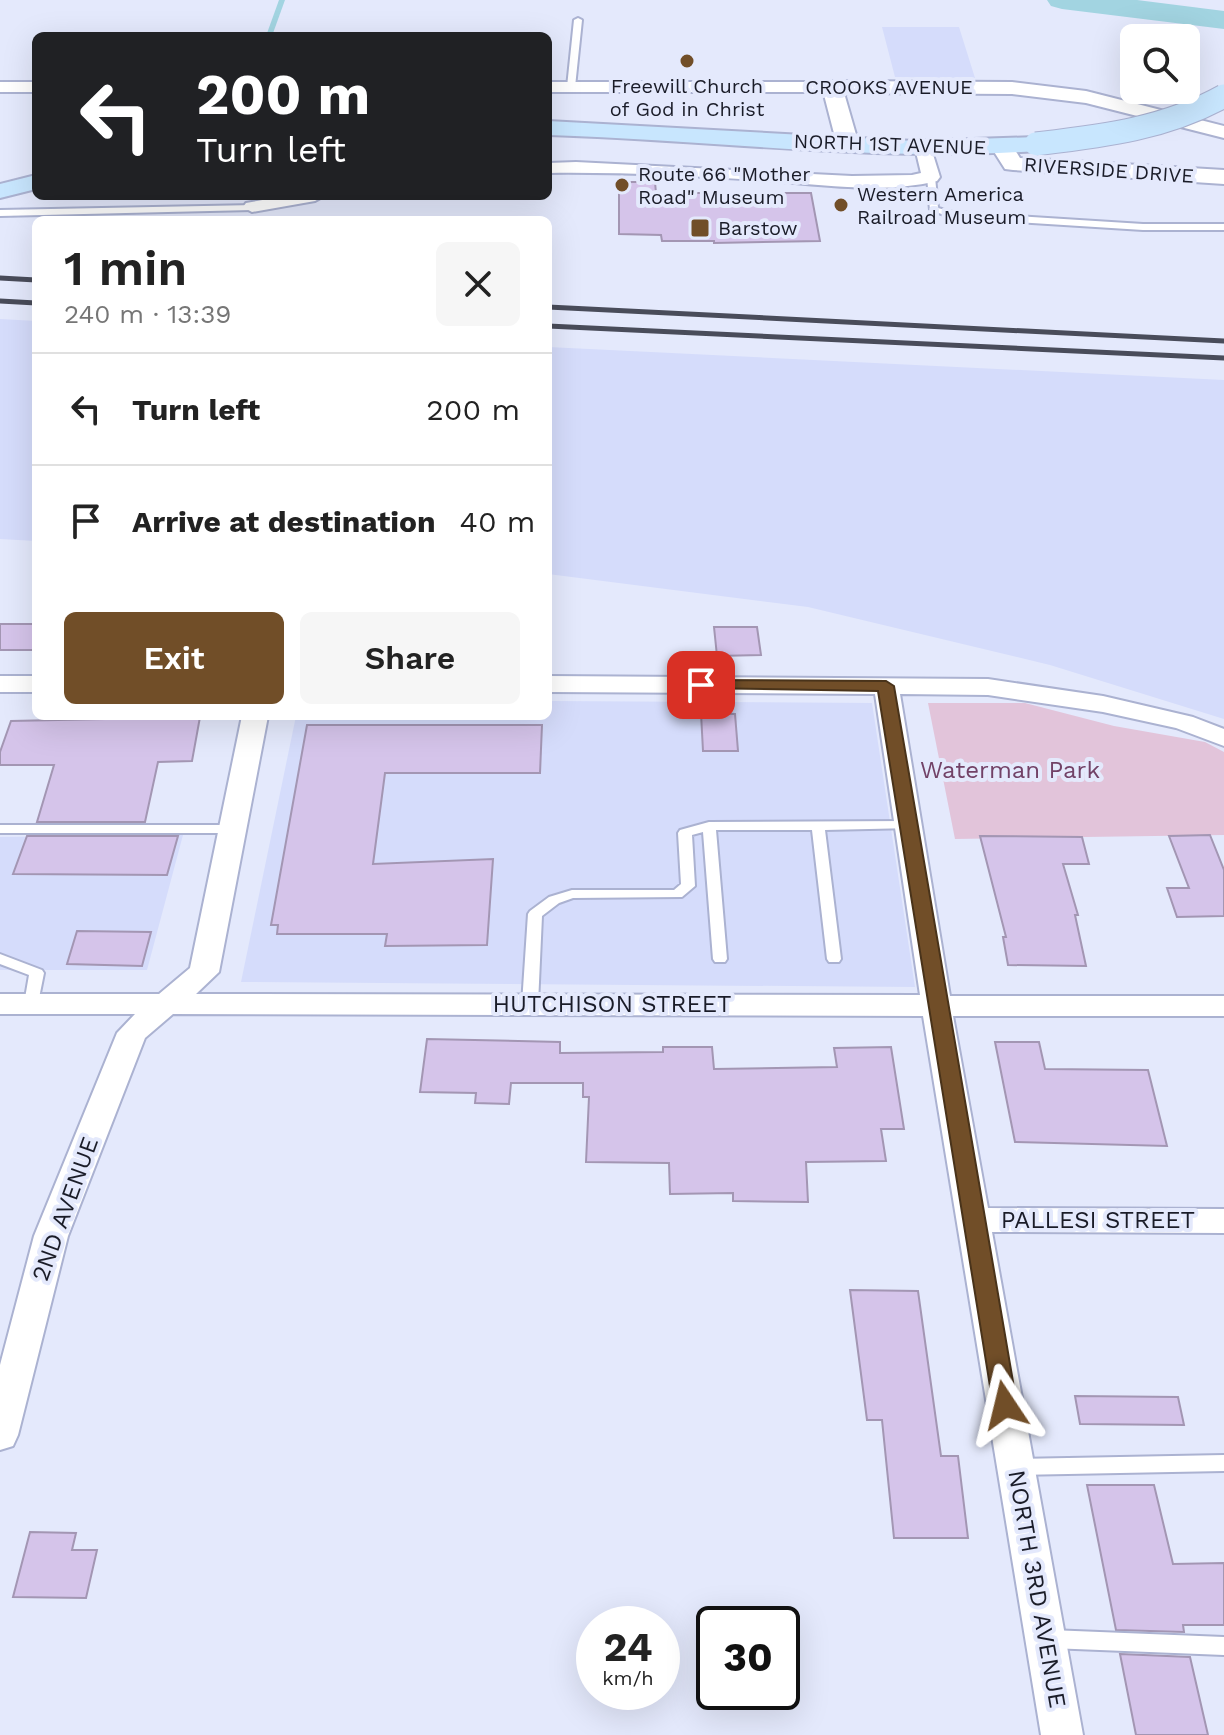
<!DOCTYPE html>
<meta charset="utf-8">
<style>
:root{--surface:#fff;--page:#f6f6f6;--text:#222;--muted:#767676;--line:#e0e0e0;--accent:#714e28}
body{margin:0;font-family:"Work Sans",sans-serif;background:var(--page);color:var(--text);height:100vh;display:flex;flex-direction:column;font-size:30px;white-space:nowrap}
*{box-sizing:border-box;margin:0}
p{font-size:26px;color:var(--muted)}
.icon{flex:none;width:44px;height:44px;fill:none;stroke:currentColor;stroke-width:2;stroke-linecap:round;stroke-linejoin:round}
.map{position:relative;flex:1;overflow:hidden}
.panel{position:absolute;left:32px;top:216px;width:520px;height:504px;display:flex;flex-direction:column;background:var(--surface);border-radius:12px;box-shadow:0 8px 32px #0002}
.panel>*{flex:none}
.hud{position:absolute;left:32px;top:32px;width:520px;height:168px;border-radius:12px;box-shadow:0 8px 32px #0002;background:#202124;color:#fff;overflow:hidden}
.controls{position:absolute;left:1120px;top:24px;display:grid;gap:16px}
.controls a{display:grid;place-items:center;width:80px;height:80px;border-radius:12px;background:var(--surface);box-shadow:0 8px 32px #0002;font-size:40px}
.speed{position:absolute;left:576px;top:1606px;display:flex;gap:16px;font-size:40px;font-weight:700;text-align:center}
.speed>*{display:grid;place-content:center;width:104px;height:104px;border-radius:50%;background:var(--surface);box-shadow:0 8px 32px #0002;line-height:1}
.speed small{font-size:20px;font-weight:400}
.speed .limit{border:4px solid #111;border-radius:12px;background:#fff;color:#111}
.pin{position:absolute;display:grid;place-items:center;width:68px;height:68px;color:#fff;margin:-34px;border-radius:16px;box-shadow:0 4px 12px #0006}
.me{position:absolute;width:88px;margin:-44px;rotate:350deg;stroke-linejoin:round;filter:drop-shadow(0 0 6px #0008)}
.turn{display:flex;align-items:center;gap:28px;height:168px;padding:0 32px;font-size:36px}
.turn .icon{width:104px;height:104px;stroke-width:2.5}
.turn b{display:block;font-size:56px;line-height:68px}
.round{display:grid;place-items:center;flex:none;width:84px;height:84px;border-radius:12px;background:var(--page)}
.summary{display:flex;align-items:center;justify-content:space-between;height:136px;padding:0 32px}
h1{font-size:48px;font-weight:600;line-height:60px}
.action{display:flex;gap:16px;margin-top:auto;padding:16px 32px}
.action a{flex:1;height:92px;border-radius:12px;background:var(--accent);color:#fff;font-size:32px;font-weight:600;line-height:92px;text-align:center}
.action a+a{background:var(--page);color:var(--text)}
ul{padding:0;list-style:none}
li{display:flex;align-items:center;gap:24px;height:112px;padding:0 32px;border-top:2px solid var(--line)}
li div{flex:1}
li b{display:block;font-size:30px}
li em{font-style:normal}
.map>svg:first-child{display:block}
</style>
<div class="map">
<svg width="1224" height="1735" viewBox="0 0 1224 1735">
<rect width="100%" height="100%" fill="#e4e9fc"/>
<!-- built -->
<path fill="#d5dcfb" d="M882,27h77l16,51 -80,-1z
M0,319l36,2v220l-36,-2z
M548,347l676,33v339l-174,-54 -242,-58 -260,-33z
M548,701l324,2 43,284 -674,-5 55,-266h252z
M183,835l-36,135h-147v-133z"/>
<!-- green -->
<path fill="#e2c4da" d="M928,703h97l89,23 91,16 19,10v83l-269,4z"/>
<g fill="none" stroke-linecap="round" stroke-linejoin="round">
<!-- stream -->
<path fill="#a2d4e1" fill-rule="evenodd" d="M279,0h6l-13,36h-6z"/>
<!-- river -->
<path fill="#a2d4e1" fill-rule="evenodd" d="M1047,0h90l87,11v18l-162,-20 -11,-3z"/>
</g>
<!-- building -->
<path fill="#d5c4ea" stroke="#a396b3" stroke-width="2" d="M619,182h36l1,11h155l9,48 -106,2v-2h-52l-1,-6 -42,-1z
M0,624h36v26h-36z
M714,627h43l4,28 -44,1z
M701,713l34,1 3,37h-35z
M200,717l-8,44 -34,1 -13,60h-108l17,-57h-54v-13l11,-31z
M307,725h235l-2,48h-155l-12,91 120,-5 -6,86 -102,1 2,-12h-110l1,-9h-7z
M1210,835l14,35v46l-47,1 -10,-29h22l-20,-52z
M27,836h151l-11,39 -154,-1z
M980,836l102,1 7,27h-26l15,51h-3l11,51 -78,-1 -5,-28h3z
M77,931l74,1 -9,34 -75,-2z
M427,1039l133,3v11l103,-1v-5h49l2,22 123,-2 -3,-19 57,-1 13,82h-23l5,32 -80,1 2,40 -75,-1v-8l-63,1 -1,-31 -83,-1 3,-65h-6v-14h-72l-2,21 -34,-1 1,-10 -56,-1z
M995,1042h44l6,27 103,1 19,76 -152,-4z
M850,1290l68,1 23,165h17l10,82h-74l-12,-118h-15z
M1075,1396l103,1 6,28 -104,-1z
M1087,1485h67l19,79 51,-1v62h-41l1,7 -68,-2z
M30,1532l46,1 -4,17h25l-11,48 -73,-1z
M1120,1654l70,3 18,78h-72z"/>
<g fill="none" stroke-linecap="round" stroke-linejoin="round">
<defs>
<path id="service" d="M578,18l4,2 -7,67 -4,2 -4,-2 7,-67z
M931,174l4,3 3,31 15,4 190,12h81v6h-81l-190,-12 -23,-8 -3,-33z
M255,205l1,2 -4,3 -252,6v-6z
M908,821l5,1 2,3 -2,3 -88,2 16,129 -2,3h-10l-2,-3 -15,-129h-96l11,129 -2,3h-10l-2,-3 -10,-127 -11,3 3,51 -13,11 -109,1 -14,5 -17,13 -4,88 -8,5 -8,-5 6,-90 2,-3 19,-14 23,-7h102l7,-6 -3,-51 2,-3 29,-8z
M0,825h233l7,4 -7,4h-233z
M0,954l42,16 2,3 -7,35 -5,1 -8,-5 5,-29 -29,-11z
M1224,1455v16l-208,4 -7,-3 -2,-5 2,-5 7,-3z
M1050,1630l174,7v18l-174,-7 -7,-3 -3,-6 3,-6z"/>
<path id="minor" d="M0,82h36v10h-36z
M548,82h284l8,5 -8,5h-284z
M923,143l8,5 9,29 -3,4c-53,13 -112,4 -166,0 -75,-5 -149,-9 -223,-8v-10l28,-1 276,14 60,-1 9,-2 -6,-25z
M285,196h39l-9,5 -63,11 -9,-5 3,-4z
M0,676h36v16h-36z
M548,676l440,3 115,17 90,21 31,12v17l-48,-18 -73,-16 -115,-17 -88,-1 50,302h274v20h-271l35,192 236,1v24l-232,-1 91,503h-42l-118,-719 -750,-2 -28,24 -77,198 -50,199 -5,11 -13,4v-85l34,-129 83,-203 18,-19h-135v-20h159l31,-26 52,-252h26l-49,256 -23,22 724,1 -45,-301 -327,-2z"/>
<path id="tertiary" d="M832,81l180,1 74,9 138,35v12l-138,-35 -74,-9 -168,-1 15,52 -11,6 -11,-6 -15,-58z
M1002,141l8,1 10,16 204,12v14l-211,-14 -8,-1 -14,-22z"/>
<path id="secondary" d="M548,121l366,20 122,-4 8,2 4,5 -4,5 -8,2c-163,11 -325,-11 -488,-16z
M36,175v14l-36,9v-14z"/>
</defs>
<!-- service casing -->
<use href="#service" stroke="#abb2d1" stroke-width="4"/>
<!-- minor casing -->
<use href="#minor" stroke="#abb2d1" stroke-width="4"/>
<!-- tertiary casing -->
<use href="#tertiary" stroke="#abb2d1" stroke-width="4"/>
<!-- secondary casing -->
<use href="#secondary" stroke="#abb2d1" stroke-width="4"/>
<!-- service -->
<use href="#service" fill="#fff" fill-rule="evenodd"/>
<!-- minor -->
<use href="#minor" fill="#fff" fill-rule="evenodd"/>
<!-- tertiary -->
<use href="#tertiary" fill="#fff" fill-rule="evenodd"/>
<!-- secondary -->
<use href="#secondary" fill="#c8e6fe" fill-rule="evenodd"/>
<!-- rail -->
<path stroke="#494c5a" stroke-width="5" d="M0,278l36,2
M0,301l36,2
M548,307l676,34
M548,326l676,32"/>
<defs>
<path id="secondary-bridge" d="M1036,144c66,-8 129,-15 188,-48"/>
</defs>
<!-- secondary-bridge casing -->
<use href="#secondary-bridge" stroke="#abb2d1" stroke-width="25" stroke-linecap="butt"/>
<!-- secondary-bridge -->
<use href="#secondary-bridge" stroke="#c8e6fe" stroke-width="23"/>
</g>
<!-- route -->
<path fill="#714e28" stroke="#49331a" stroke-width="2" d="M701,680l185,1 8,5 123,719 -4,7 -8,3 -8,-3 -4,-7 -115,-714 -182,-3 -3,-3z"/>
<!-- markers -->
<g fill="#714e28" stroke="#e4e9fc" stroke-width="3">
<circle cx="687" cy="61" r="8"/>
<circle cx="622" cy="185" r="8"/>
<circle cx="841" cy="205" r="8"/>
<rect x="690" y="218" width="20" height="20" rx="4"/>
</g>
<g text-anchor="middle" stroke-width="8" stroke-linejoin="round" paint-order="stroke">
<!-- far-poi labels -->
<g font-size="20" fill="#1a1c28" stroke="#e4e9fc" text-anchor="start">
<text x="687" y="93" text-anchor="middle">Freewill Church<tspan x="687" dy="23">of God in Christ</tspan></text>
<text x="638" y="181">Route 66 "Mother<tspan x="638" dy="23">Road" Museum</tspan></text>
<text x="857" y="201">Western America<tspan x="857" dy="23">Railroad Museum</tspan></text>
<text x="718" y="235">Barstow</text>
</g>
<!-- far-street labels -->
<g font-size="20" fill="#1a1c28" stroke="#e4e9fc">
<text x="889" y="94">CROOKS AVENUE</text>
<text transform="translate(890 144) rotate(2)" y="7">NORTH 1ST AVENUE</text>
<text transform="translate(1109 170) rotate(4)" y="7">RIVERSIDE DRIVE</text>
</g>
<!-- park labels -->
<g font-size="24" fill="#724267" stroke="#e4e9fc">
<text x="1010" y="778">Waterman Park</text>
</g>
<!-- street labels -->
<g font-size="24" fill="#1a1c28" stroke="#e4e9fc">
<text x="612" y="1012">HUTCHISON STREET</text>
<text transform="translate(65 1209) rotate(-70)" y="8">2ND AVENUE</text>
<text x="1098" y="1228">PALLESI STREET</text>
<text transform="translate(1037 1589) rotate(80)" y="8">NORTH 3RD AVENUE</text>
</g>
</g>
</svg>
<div class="controls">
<a><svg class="icon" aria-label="search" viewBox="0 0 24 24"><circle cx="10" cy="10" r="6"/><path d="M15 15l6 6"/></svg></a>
</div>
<div class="speed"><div>24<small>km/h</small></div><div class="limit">30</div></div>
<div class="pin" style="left:701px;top:685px;background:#d93025"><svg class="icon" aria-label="arrive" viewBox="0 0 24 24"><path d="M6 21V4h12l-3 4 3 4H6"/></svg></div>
<svg class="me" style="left:1005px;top:1405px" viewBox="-20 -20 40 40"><path d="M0-17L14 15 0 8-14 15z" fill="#714e28" stroke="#fff" stroke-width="4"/></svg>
<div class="hud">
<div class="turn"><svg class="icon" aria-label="left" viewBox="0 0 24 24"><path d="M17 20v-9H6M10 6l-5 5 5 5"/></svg><div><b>200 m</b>Turn left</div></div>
</div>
<section class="panel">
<div class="summary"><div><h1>1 min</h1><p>240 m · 13:39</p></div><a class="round"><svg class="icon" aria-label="close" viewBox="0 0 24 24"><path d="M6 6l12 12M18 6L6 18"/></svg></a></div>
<ul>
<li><svg class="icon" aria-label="left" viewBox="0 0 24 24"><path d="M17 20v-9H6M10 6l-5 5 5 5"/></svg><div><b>Turn left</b></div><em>200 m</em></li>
<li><svg class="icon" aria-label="arrive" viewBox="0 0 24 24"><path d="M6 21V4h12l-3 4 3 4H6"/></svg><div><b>Arrive at destination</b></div><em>40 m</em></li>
</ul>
<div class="action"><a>Exit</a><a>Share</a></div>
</section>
</div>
